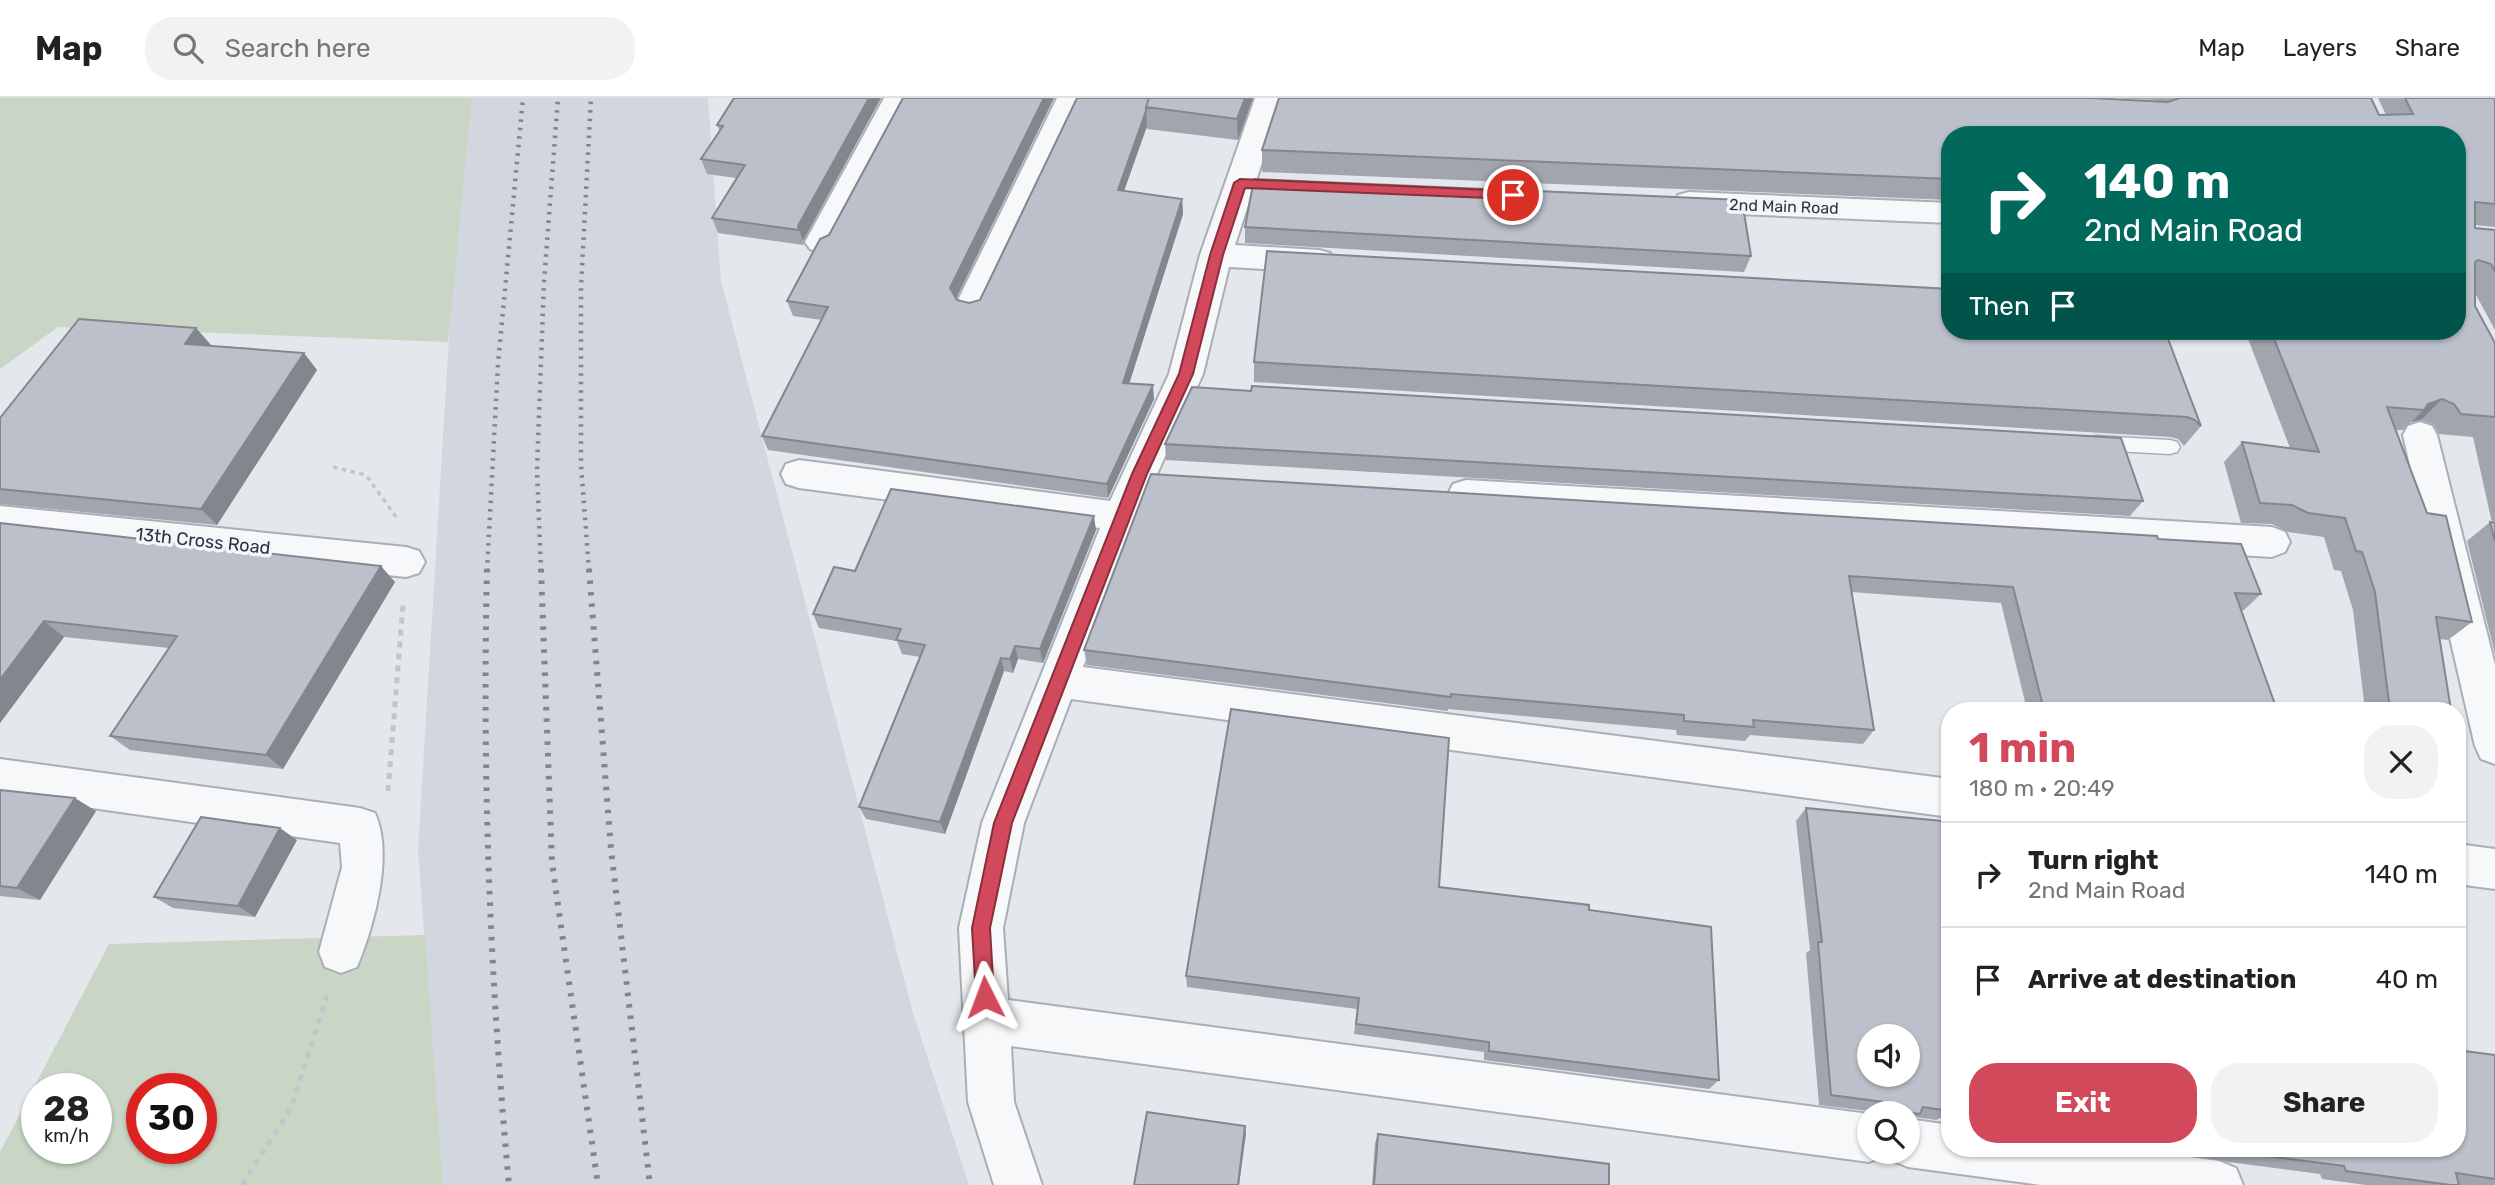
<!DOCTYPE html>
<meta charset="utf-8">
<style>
:root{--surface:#fff;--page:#f2f2f2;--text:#222;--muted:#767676;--line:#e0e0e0;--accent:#d1495b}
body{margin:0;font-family:Rubik,sans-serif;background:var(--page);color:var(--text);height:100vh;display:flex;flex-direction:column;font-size:26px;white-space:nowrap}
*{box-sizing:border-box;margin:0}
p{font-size:23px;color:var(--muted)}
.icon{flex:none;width:38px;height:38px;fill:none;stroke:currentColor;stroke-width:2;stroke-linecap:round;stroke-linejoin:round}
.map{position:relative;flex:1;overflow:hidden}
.drawer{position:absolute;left:1941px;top:604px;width:525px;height:455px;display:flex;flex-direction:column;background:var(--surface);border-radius:28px;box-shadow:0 2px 5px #0004}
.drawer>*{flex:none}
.banner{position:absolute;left:1941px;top:28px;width:525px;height:214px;border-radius:28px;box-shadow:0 2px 5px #0004;background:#00695c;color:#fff;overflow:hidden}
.tools{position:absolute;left:1857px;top:926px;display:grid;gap:14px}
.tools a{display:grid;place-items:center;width:63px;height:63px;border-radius:50%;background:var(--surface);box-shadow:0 2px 5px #0004;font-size:35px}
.speed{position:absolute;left:21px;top:975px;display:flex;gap:14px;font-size:35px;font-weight:700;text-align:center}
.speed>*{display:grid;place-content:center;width:91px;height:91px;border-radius:50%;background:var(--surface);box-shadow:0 2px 5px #0004;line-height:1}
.speed small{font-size:18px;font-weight:400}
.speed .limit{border:10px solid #d22;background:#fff;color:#111}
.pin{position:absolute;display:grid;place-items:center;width:60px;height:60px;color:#fff;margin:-30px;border:4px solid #fff;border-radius:50%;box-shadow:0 2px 7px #0007}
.me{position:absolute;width:77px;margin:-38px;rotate:357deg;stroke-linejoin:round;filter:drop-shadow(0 0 5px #0008)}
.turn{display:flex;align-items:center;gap:24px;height:147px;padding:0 28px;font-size:32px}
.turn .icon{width:91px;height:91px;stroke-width:2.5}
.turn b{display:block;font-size:49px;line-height:60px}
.then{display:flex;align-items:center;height:66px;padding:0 28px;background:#0003;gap:14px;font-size:26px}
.round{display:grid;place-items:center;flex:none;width:74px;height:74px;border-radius:28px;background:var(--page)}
.head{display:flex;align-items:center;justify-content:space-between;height:119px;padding:0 28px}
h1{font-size:42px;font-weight:700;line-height:52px;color:var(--accent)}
.primary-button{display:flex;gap:14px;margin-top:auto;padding:14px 28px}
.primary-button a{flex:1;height:80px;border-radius:28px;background:var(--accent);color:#fff;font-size:28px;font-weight:700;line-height:80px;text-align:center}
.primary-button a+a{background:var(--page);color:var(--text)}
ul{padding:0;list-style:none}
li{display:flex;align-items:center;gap:21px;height:105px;padding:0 28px;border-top:2px solid var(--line)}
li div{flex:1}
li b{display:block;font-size:26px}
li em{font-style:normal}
header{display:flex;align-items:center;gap:42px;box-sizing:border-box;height:98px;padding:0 35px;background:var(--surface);border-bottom:2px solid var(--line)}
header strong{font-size:33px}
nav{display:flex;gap:38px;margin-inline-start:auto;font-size:24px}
.search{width:490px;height:63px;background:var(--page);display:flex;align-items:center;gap:18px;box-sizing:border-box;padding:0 24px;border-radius:28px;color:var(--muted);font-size:26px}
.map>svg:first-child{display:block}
</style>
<header>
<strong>Map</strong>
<div class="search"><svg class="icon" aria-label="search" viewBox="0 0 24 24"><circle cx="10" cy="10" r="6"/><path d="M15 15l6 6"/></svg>Search here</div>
<nav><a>Map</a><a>Layers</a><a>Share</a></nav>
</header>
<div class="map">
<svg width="2495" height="1087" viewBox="0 0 2495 1087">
<rect width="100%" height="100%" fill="#e4e7ec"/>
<!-- built -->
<path fill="#d2d6de" d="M472,0h236l13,183 192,732 56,172h-526l-25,-335 33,-545z"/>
<!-- green -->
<path fill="#c9d6c5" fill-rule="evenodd" d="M0,0h472l-24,244 -390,-15 -58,42z
M425,837l18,250h-443v-33l109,-208zM37,990h59v60h-59zM142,990h59v60h-59z"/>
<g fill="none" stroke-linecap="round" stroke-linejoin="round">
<defs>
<path id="lane" d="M2096,338l74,4 7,2 3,5 -3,5 -7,2 -74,-4 -7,-2 -3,-5 3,-5z"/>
<path id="street" d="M884,0h28l-80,151 -11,4 -11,-4 -5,-7z
M1057,0h28l-97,206 -5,8 -11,3 -11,-3 -5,-8z
M1255,0h28l-48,147 84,5 11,3 5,8 -5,8 -11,3 -90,-5 -26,107 -46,100 -74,193 867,112v38l-879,-118 -47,124 -21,105 5,72 861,114v38h18l-1,3 -17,7 -858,-116 3,56 28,83h-48l-26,-83 -9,-174 23,-105 118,-295 -301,-40 -13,-4 -5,-10 5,-10 13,-4 311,41 59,-127 31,-119z
M1689,94l261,11v20l-261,-11 -11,-3 -4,-7 4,-7z
M2420,324l12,4 5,9 58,230v99l-14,-5 -6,-13 -72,-311 5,-9z
M1466,382l806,47 13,5 5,10 -5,10 -13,5 -806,-49 -13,-4 -5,-10 5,-10z
M0,408l406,41 13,4 6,11 -6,11 -13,4 -406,-43z
M0,661l360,49 15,5c19,42 -1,113 -18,154l-16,6 -16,-6 -6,-15 23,-85 -2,-24 -340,-48z
M2457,746l38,5v40l-38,-5z
M1908,1021l42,6v23h174l95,13 17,7 7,17h-202l-133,-18 -17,-7 -3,-8h20z"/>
</defs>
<!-- lane casing -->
<use href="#lane" stroke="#a9aeb7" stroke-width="3"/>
<!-- street casing -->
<use href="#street" stroke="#a9aeb7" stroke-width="4"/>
<!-- path-far1 -->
<path stroke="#c2c5cb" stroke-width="3.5" stroke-dasharray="4.5 4.5" stroke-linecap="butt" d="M333,369l33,8 30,42"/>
<!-- path -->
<path stroke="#c2c5cb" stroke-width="5" stroke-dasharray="6 6" stroke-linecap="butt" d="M388,693l15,-186
M242,1087l49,-77 36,-112"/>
<!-- lane -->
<use href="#lane" fill="#f7f8fa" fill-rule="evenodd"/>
<!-- street -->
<use href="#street" fill="#f7f8fa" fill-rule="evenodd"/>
<!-- rail-far1 -->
<path stroke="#7d8696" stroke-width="4.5" stroke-dasharray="2.5 6" stroke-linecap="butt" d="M487,473l11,-207 25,-266
M541,473l-4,-102 7,-187 14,-184
M589,473l-8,-107v-177l10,-189"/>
<!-- rail -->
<path stroke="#7d8696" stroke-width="6" stroke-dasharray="3.5 8" stroke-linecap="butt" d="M487,471c-5,206 3,411 22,616
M541,471l11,294 46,322
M589,471l22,280 39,336"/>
</g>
<!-- wall -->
<path fill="#a1a5ae" d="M881,0l-78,143 1,4 -86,-12 -6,-15 24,-40 -29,-4 -6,-15 19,-28 -3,-6z
M903,0h151l-98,200 1,2 12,3 11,-3 97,-202h176l-15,42 -91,-11v-3l-23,65 58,8 1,15 -54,170 25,15 -46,99 -340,-48 -6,-14 60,-116 -29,-4 -6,-15 42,-66z
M2112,0h259l8,17h7l-8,-17h117v129l-20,-2v3l20,2v100l-20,-37v13l20,37v311l-28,-113 23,-19 2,1 -19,-86 -34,-3 -6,-10 -12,-4 -10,2 -8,8h-7l31,83 45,109 -24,18 -9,-1 12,71h-86l-12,-100 -12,-39 -7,-1 -10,-33 -36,-5 -16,-8 -31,-1 -17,-61 18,-20 48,6 -45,-117h212v-196h-507v65l-688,-28v-22l896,-48 -3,-2z
M1245,129l506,29 -7,16 -499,-29z
M196,230l15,18 106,24 -100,155 -217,-21v-86z
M2165,233l36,95 -17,20 -6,-7 -8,-2 -916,-55v-20z
M1165,346l978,57 -13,15 -964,-56z
M0,425l395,59 -112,187 -153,-19 -20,-14 59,-88 -105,-11 -64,86z
M1096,432l-53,133 -25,-4 -5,14 -9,-2 -59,163 -79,-15 -7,-12 61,-150 -18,-3 -5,-13 -78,-13 -6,-14 42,-43z
M2158,441l103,55 -17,16h-3l36,100h-250l-26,-107 -150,-11 23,138 -11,14 -113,-9 -5,6 -68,-6 -1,-5 -228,-21v2l-361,-46 -3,-15z
M0,692l96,21 -56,89 -40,-4z
M1806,710l144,21v289l-8,-1 -6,3 -21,-3 -7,5v-9h-38l-1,-2 -50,-6 -13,-152 4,-3 -14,-129z
M297,742l-42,77 -82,-9 -19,-11z
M1439,789l150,23 130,170 -10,9 -225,-29v-8l-130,-18 3,-25 -170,-22 -1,-11z
M2495,957v130h-129l-44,-6 -2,-5 -92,-12 -37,-8 -1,-4 -16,-2h283z
M1378,1036l231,51h-237l3,-42z"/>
<!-- shaded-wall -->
<path fill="#83868d" d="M869,0h12l-78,143 -5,-15z
M1044,0h10l-100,205 -4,-15z
M1245,0h8l-15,42 -1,-21z
M1146,13l1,15 -28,79 -1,-15z
M1182,101l1,15 -58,183 -2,-14z
M196,230l16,18 -12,16 -15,-18z
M304,255l13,17 -100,155 -16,-16z
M1153,287l1,14 -46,99 -1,-14z
M2442,301l-21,21 -10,2 13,-12 4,-6z
M1094,418l2,14 -53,133 -3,-14z
M381,468l14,16 -112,187 -17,-14z
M44,523l20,16 -64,86v-43z
M1015,548l3,13 -5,14 -3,-14z
M1001,560l3,13 -59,163 -5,-12z
M75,700l21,13 -56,89 -23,-12z
M280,730l17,12 -42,77 -17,-11z
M1245,1028l1,8 -7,51h-1z"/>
<!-- building -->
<path fill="#bbc0ca" stroke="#83868d" stroke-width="2" fill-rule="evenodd" d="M734,0h135l-71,128 1,4 -87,-12 33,-53 -44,-6 22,-33 -6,-1z
M903,0h141l-94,190 7,12 12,3 11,-3 97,-202h72l-3,9v4l-28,79 64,9 -59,184 30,2 -46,99 -345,-48 66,-129 -41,-6 33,-62 9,-4z
M1149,0h96l-8,21 -91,-12z
M1279,0h812l77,4 12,-4h191l8,17 34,-1 -8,-16h90v106l-20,-2v26l20,2v41l-4,-7 -13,-4 -3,2v44l20,37v74l-34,-3 -7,-10 -12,-5 -14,5 -4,6 -37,-3 40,106 19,3 26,106 -36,-5 15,93h-61l-15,-118 -13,-40 -6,-1 -11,-33 -37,-5 -16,-8 -32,-2 -18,-61 77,10 -48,-121h186v-196h-507v44l-688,-29z
M1254,81l488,21 9,56 -506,-29z
M1267,153l683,38v42h215l36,95 -6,-6 -8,-3 -933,-55z
M79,221l117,9 -11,16 119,9 -103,156 -201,-20v-71z
M1252,288l869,52 22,63 -978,-57 27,-57 59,4z
M1151,376l1006,62 1,3 83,5 20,50 -26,-1 42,117h-233l-31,-123 -164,-11 25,154 -121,-10 1,7 -70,-6v-6l-233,-21v3l-367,-47z
M891,391l203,27 -54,133 -25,-3 -5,13 -9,-1 -61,164 -81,-15 66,-162 -29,-5 5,-11 -88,-15 21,-47 21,4z
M2490,424l5,1v18z
M0,425l381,43 -115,189 -156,-19 67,-100 -133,-15 -44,59z
M1231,611l218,29 -10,149 150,18v5l122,17 8,153 -230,-29v-9l-133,-18 3,-26 -173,-22z
M0,692l75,8 -58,90 -17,-2z
M1806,710l136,13 1,7 7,1v282l-27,-4 -3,7 -35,-4 -2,-8 -52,-7 -13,-153h4zM1869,938h39v38h-39z
M201,719l79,11 -42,78 -84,-9z
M2457,952l38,5v124l-39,-6 3,12h-8l-105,-14 -2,-5 -94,-12 -29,-6h236z
M1147,1014l98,14 -7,59h-104z
M1378,1036l231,30v21h-235z"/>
<!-- route -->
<path fill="#d1495b" stroke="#882f3b" stroke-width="2" d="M1240,81l273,12 6,4 -6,4 -268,-11 -22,67 -30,119 -46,100 -135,349 -22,105 4,69 -3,6 -6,3 -7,-3 -2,-6 -4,-69 22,-105 138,-349 47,-100 31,-119 24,-72z"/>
<g text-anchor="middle" stroke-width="7" stroke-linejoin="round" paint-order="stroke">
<!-- far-street labels -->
<g font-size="16" fill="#2b3445" stroke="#f4f6f9">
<text transform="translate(1784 108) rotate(2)" y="6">2nd Main Road</text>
</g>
<!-- street labels -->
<g font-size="18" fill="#2b3445" stroke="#f4f6f9">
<text transform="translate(203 443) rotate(6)" y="6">13th Cross Road</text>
</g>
</g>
</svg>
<div class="tools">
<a><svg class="icon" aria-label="sound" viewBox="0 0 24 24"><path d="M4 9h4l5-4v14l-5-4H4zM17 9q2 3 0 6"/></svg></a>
<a><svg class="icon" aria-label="search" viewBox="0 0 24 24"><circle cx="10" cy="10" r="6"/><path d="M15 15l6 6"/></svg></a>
</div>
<div class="speed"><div>28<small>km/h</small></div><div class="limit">30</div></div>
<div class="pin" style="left:1513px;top:97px;background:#d93025"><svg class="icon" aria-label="arrive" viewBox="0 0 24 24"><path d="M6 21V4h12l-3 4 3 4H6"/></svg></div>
<svg class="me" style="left:985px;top:899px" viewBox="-20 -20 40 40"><path d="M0-17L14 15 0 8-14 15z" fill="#d1495b" stroke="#fff" stroke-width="4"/></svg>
<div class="banner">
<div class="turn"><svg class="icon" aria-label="right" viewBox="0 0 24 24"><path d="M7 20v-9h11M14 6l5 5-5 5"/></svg><div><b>140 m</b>2nd Main Road</div></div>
<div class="then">Then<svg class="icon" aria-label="arrive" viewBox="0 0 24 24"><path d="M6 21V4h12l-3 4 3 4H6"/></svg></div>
</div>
<section class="drawer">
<div class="head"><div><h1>1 min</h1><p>180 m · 20:49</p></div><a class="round"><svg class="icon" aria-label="close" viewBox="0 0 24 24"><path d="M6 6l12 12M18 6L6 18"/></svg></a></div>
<ul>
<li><svg class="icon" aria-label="right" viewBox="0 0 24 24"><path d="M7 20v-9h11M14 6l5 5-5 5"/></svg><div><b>Turn right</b><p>2nd Main Road</p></div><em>140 m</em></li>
<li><svg class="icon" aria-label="arrive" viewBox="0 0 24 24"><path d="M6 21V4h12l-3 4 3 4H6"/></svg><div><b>Arrive at destination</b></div><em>40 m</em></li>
</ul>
<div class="primary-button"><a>Exit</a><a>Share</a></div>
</section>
</div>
